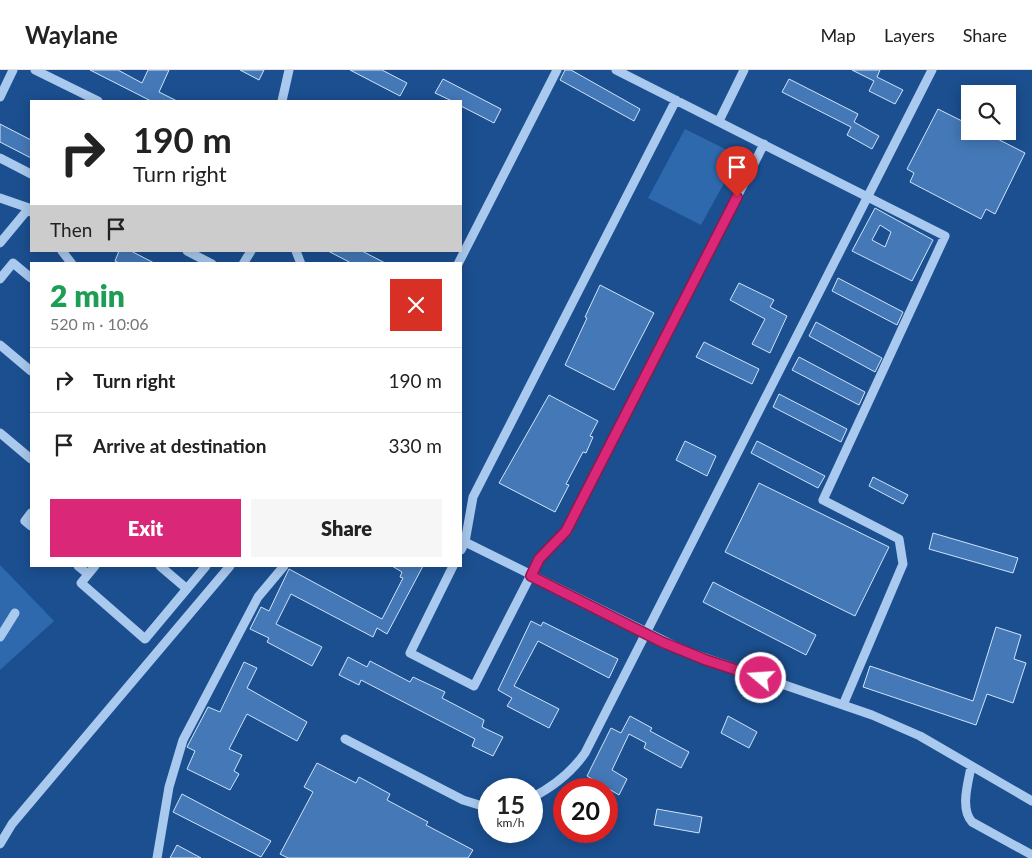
<!DOCTYPE html>
<meta charset="utf-8">
<style>
:root{--surface:#fff;--page:#f6f6f6;--text:#222;--muted:#767676;--line:#e0e0e0;--accent:#db2777}
body{margin:0;font-family:Lato,sans-serif;background:var(--page);color:var(--text);height:100vh;display:flex;flex-direction:column;font-size:19px;white-space:nowrap}
*{box-sizing:border-box;margin:0}
p{font-size:16px;color:var(--muted)}
.icon{flex:none;width:28px;height:28px;fill:none;stroke:currentColor;stroke-width:2;stroke-linecap:round;stroke-linejoin:round}
.map{position:relative;flex:1;overflow:hidden}
.details{position:absolute;left:30px;top:192px;width:432px;height:305px;display:flex;flex-direction:column;background:var(--surface);border-radius:0px;box-shadow:0 2px 12px #0003}
.details>*{flex:none}
.top-card{position:absolute;left:30px;top:30px;width:432px;height:152px;border-radius:0px;box-shadow:0 2px 12px #0003;background:#fff;color:var(--text);overflow:hidden}
.tools{position:absolute;left:961px;top:15px;display:grid;gap:10px}
.tools a{display:grid;place-items:center;width:55px;height:55px;border-radius:0px;background:var(--surface);box-shadow:0 2px 12px #0003;font-size:25px}
.speed{position:absolute;left:478px;top:708px;display:flex;gap:10px;font-size:25px;font-weight:700;text-align:center}
.speed>*{display:grid;place-content:center;width:65px;height:65px;border-radius:50%;background:var(--surface);box-shadow:0 2px 12px #0003;line-height:1}
.speed small{font-size:12px;font-weight:400}
.speed .limit{border:8px solid #d22;background:#fff;color:#111}
.pin{position:absolute;display:grid;place-items:center;width:42px;height:42px;color:#fff;margin:-51px -21px;border-radius:50% 50% 50% 0;rotate:-45deg;box-shadow:0 0 5px #0007}
.pin .icon{rotate:45deg}
.me{position:absolute;width:55px;margin:-28px;rotate:288deg;stroke-linejoin:round;filter:drop-shadow(0 0 4px #0008)}
.turn{display:flex;align-items:center;gap:18px;height:105px;padding:0 20px;font-size:22px}
.turn .icon{width:65px;height:65px;stroke-width:2.5}
.turn b{display:block;font-size:35px;line-height:42px}
.then{display:flex;align-items:center;height:48px;padding:0 20px;background:#0003;gap:10px;font-size:19px}
.round{display:grid;place-items:center;flex:none;width:52px;height:52px;border-radius:0px;background:var(--page)}
.headline{display:flex;align-items:center;justify-content:space-between;height:85px;padding:0 20px}
h1{font-size:30px;font-weight:800;line-height:38px;color:#1e9e55}
.action{display:flex;gap:10px;margin-top:auto;padding:10px 20px}
.action a{flex:1;height:58px;border-radius:0px;background:var(--accent);color:#fff;font-size:20px;font-weight:800;line-height:58px;text-align:center}
.action a+a{background:var(--page);color:var(--text)}
ul{padding:0;list-style:none}
li{display:flex;align-items:center;gap:15px;height:65px;padding:0 20px;border-top:1px solid var(--line)}
li div{flex:1}
li b{display:block;font-size:19px}
li em{font-style:normal}
header{display:flex;align-items:center;gap:30px;box-sizing:border-box;height:70px;padding:0 25px;background:var(--surface);border-bottom:1px solid var(--line)}
header strong{font-size:24px}
nav{display:flex;gap:28px;margin-inline-start:auto;font-size:18px}
.map>svg:first-child{display:block}
</style>
<header>
<strong>Waylane</strong>
<nav><a>Map</a><a>Layers</a><a>Share</a></nav>
</header>
<div class="map">
<svg width="1032" height="788" viewBox="0 0 1032 788">
<rect width="100%" height="100%" fill="#1b4f8f"/>
<!-- green -->
<path fill="#2e69ad" d="M685,59l54,27 -38,69 -53,-27z
M0,495l54,56 -54,49z"/>
<!-- building -->
<path fill="#4478b7" stroke="#cfe3fa" fill-rule="evenodd" d="M90,0h28l24,13 6,-13h21l-10,22 18,9h-26z
M240,0h24l-5,10z
M350,0h32l25,13 -7,13z
M565,0h6l69,39 -6,12 -74,-41z
M852,0h28l-3,7 26,13 -8,14 -26,-13 5,-10z
M443,9l58,30 -7,14 -33,-17v-5h-9l-17,-8z
M789,9l69,35 -4,8 25,14 -7,13 -25,-14 4,-8 -69,-35z
M938,39l32,16v6h12l43,22 -30,61 -9,-5 -5,10 -71,-37 4,-9 -7,-4z
M0,54l31,16v18l-31,-16z
M875,138l58,32 -21,41 -60,-30zM880,155l11,7 -6,15 -13,-7z
M119,181h12l25,13h-35l-6,-3z
M328,181h34l25,13h-34z
M838,208l65,34 -6,13 -65,-34z
M739,213l35,17 -4,7 17,9 -17,37 -18,-9 13,-25 -35,-19z
M600,215l54,28 -40,77 -49,-25 22,-47 -2,-1z
M816,252l66,36 -7,14 -66,-36z
M704,272l55,27 -7,15 -56,-27z
M799,287l66,35 -6,13 -67,-35z
M779,324l68,35 -6,13 -68,-35z
M549,325l49,26 -8,15 3,1 -7,16 -3,-1 -17,32 3,1 -14,27 -56,-29z
M685,371l31,15 -9,20 -31,-16z
M757,371l68,35 -7,12 -67,-35z
M873,407l35,18 -5,9 -34,-18z
M759,413l130,64 -34,69 -130,-64z
M933,463l85,25 -5,15 -84,-24z
M392,496h31l-36,68 -10,-6 -4,9 -82,-43 -15,30 46,23 -10,19 -45,-24 2,-4 -19,-9 11,-22 8,4 20,-42 93,50 21,-41 -3,-1 2,-5z
M713,512l103,53 -10,20 -103,-53z
M531,551l10,5 2,-4 75,37 -9,19 -71,-37 -24,45 45,23 -10,19 -42,-22 5,-8 -14,-8z
M996,557l25,8 -7,24 12,4 -13,40 -26,-9 -11,31 -113,-38 7,-21 103,35z
M348,587l19,10 3,-6 40,21 3,-5 32,15 -3,6 42,22 -2,7 21,10 -10,19 -21,-10 3,-7 -114,-59 -2,5 -20,-10z
M244,592l13,6 -10,20 60,34 -10,19 -50,-27 -18,35 13,6 -8,16 5,3 -9,16 -43,-21 8,-18 -8,-4 21,-40 12,5z
M630,646l22,12 -2,3 39,21 -8,16 -37,-20 2,-5 -17,-9 -17,36 15,9 -8,16 -32,-19 24,-48 10,5z
M728,646l29,16 -8,16 -28,-15z
M317,693l39,20 3,-6 31,17 -3,6 41,22 -2,3 47,25 -5,8h-180l-8,-4 33,-62 -9,-5z
M182,724l89,47 -10,16 -88,-45z
M657,739l45,8 -3,16 -45,-8z
M177,775l24,13h-31z"/>
<g fill="none" stroke-linecap="round" stroke-linejoin="round">
<!-- minor -->
<path stroke="#a9c9ee" stroke-width="9" d="M35,0l63,31
M616,0l329,166 -122,264 76,39 4,25 -60,141
M0,27l13,-27
M282,31l7,-31
M719,51l25,-51
M0,88l31,16
M0,128l29,10 2,4
M0,173l29,-35
M62,181l10,13
M187,181l25,13
M296,181l5,13
M243,194l8,-13
M458,194l99,-194
M0,209l13,-16 18,15
M0,275l31,26
M0,363l31,26
M31,443l-6,8 6,5
M461,470l224,111 187,64 48,21 112,65
M461,480l4,-8 8,-45 203,-397
M78,496l10,8
M95,496l-14,17 64,56 61,-73
M160,496l27,23
M453,496l-43,87 64,33 65,-127 27,-28 198,-387
M0,567l15,-24
M345,669l118,61 26,8
M971,697c-3,16 -11,42 1,55l60,33
M531,728c22,-11 40,-25 54,-45l347,-683
M0,774l12,-20 218,-258
M157,788l12,-71 14,-47 75,-143 26,-31"/>
</g>
<g fill="none" stroke-linecap="round" stroke-linejoin="round">
<defs>
<path id="route" d="M737,127l-171,334 -27,28 -8,17 131,66 44,18 55,18"/>
</defs>
<!-- route casing -->
<use href="#route" stroke="#8e194d" stroke-width="12"/>
<!-- route -->
<use href="#route" stroke="#db2777" stroke-width="9"/>
</g>
</svg>
<div class="tools">
<a><svg class="icon" aria-label="search" viewBox="0 0 24 24"><circle cx="10" cy="10" r="6"/><path d="M15 15l6 6"/></svg></a>
</div>
<div class="speed"><div>15<small>km/h</small></div><div class="limit">20</div></div>
<div class="pin" style="left:737px;top:127px;background:#d93025"><svg class="icon" aria-label="arrive" viewBox="0 0 24 24"><path d="M6 21V4h12l-3 4 3 4H6"/></svg></div>
<svg class="me" style="left:761px;top:608px" viewBox="-20 -20 40 40"><circle r="17" fill="#db2777" stroke="#fff" stroke-width="3"/><path d="M0-11L8 9 0 5-8 9z" fill="#fff"/></svg>
<div class="top-card">
<div class="turn"><svg class="icon" aria-label="right" viewBox="0 0 24 24"><path d="M7 20v-9h11M14 6l5 5-5 5"/></svg><div><b>190 m</b>Turn right</div></div>
<div class="then">Then<svg class="icon" aria-label="arrive" viewBox="0 0 24 24"><path d="M6 21V4h12l-3 4 3 4H6"/></svg></div>
</div>
<section class="details">
<div class="headline"><div><h1>2 min</h1><p>520 m · 10:06</p></div><a class="round" style="background:#d93025;color:#fff"><svg class="icon" aria-label="close" viewBox="0 0 24 24"><path d="M6 6l12 12M18 6L6 18"/></svg></a></div>
<ul>
<li><svg class="icon" aria-label="right" viewBox="0 0 24 24"><path d="M7 20v-9h11M14 6l5 5-5 5"/></svg><div><b>Turn right</b></div><em>190 m</em></li>
<li><svg class="icon" aria-label="arrive" viewBox="0 0 24 24"><path d="M6 21V4h12l-3 4 3 4H6"/></svg><div><b>Arrive at destination</b></div><em>330 m</em></li>
</ul>
<div class="action"><a>Exit</a><a>Share</a></div>
</section>
</div>
